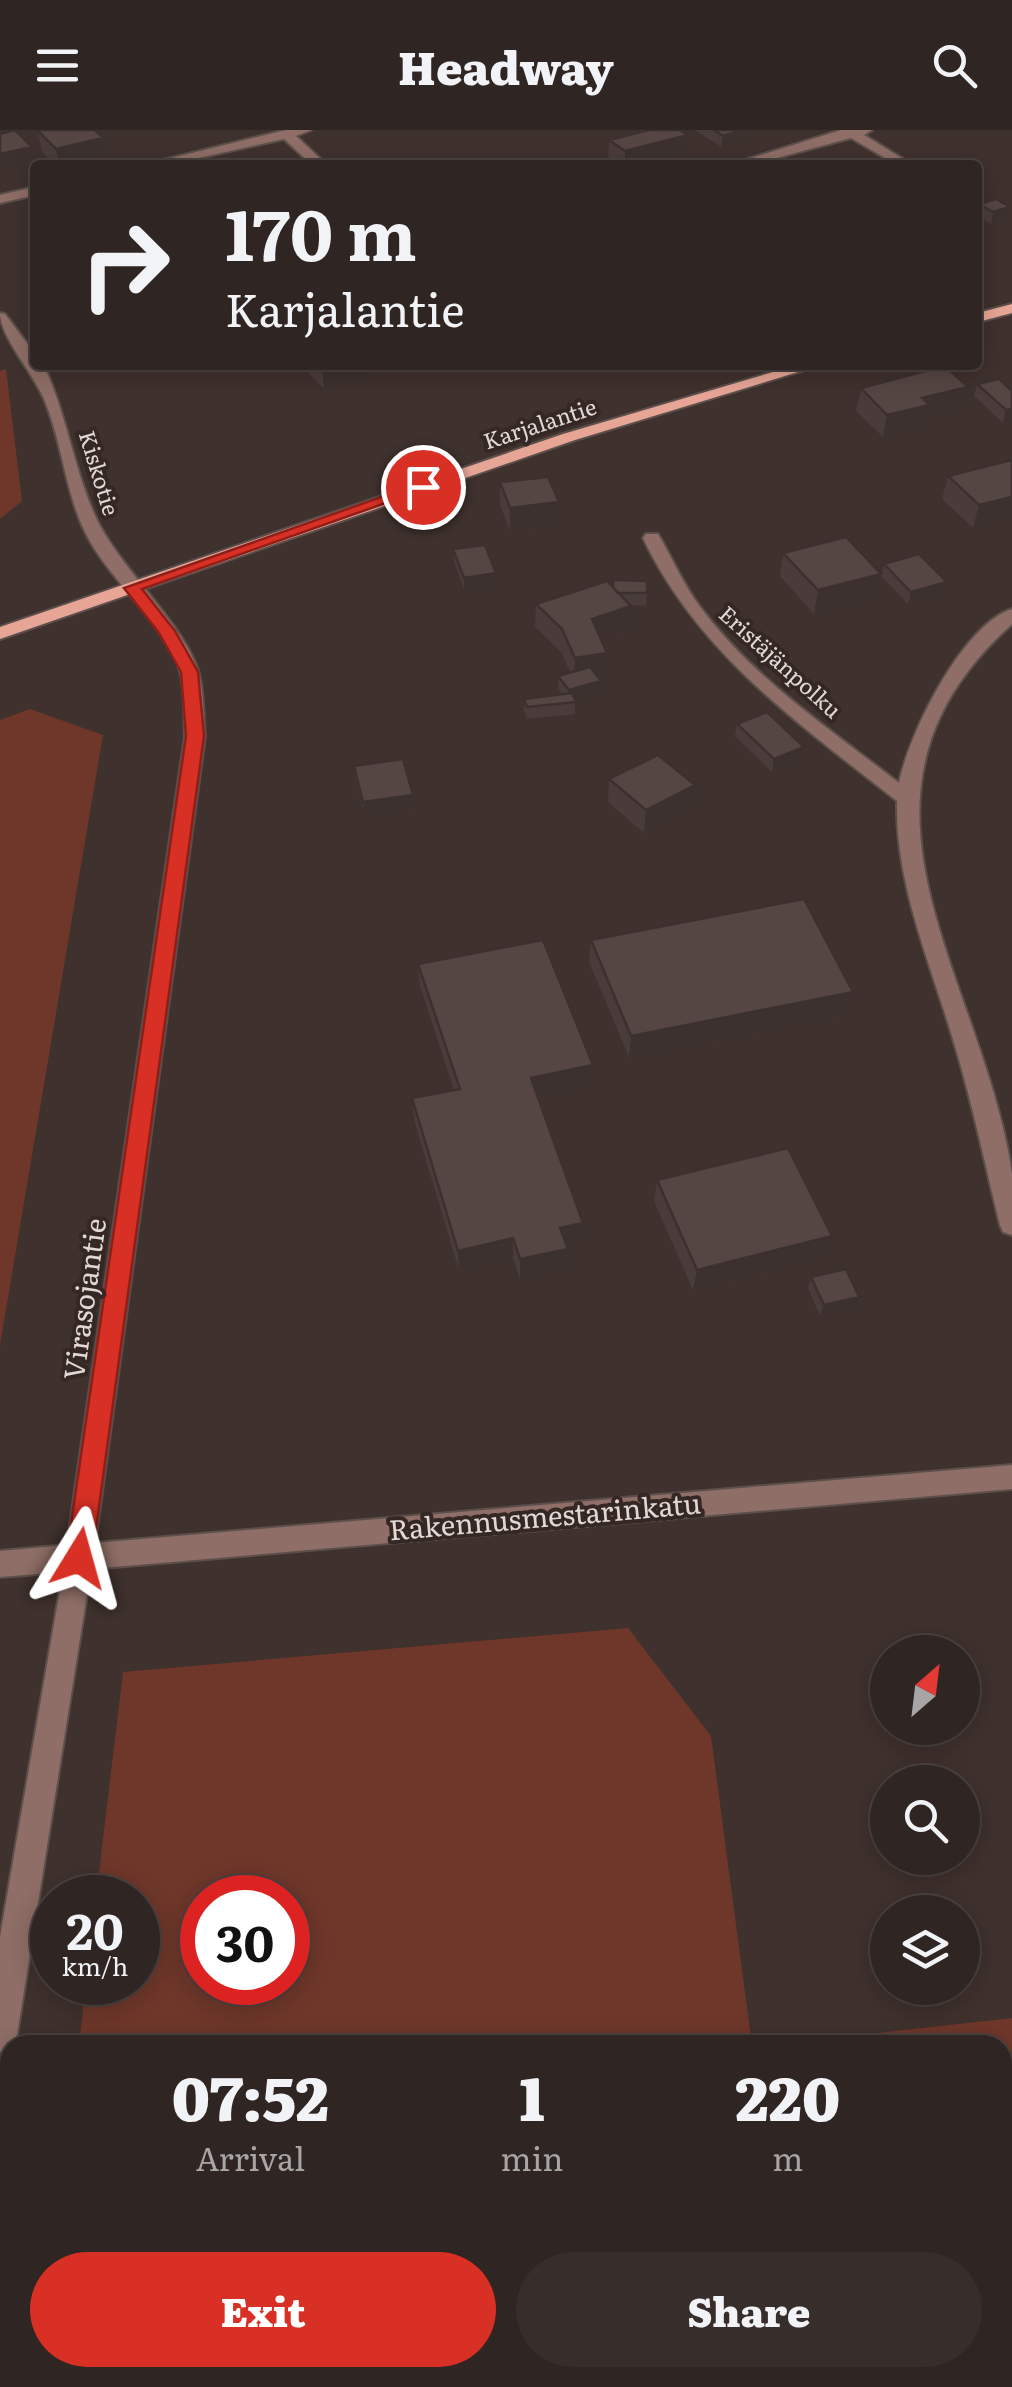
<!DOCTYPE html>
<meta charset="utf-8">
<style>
:root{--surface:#2f2522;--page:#372d2a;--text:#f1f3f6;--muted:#a7a5a5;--line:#4a4240;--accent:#d93025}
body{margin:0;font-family:Literata,serif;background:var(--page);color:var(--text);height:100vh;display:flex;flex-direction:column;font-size:38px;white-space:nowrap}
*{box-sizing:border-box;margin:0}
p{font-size:32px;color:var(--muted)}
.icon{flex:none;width:55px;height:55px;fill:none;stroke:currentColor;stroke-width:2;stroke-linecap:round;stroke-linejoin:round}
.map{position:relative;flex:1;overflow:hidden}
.panel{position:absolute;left:0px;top:1905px;width:1012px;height:352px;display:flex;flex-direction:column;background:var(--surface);border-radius:30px 30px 0 0;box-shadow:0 5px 25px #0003,0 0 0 2px var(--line)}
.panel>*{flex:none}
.hud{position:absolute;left:30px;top:30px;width:952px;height:210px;border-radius:10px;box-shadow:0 5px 25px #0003,0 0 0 2px var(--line);background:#2f2522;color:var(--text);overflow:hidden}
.needle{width:65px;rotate:28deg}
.fabs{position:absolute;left:870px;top:1505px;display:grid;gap:20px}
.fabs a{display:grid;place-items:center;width:110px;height:110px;border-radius:50%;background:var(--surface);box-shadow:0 5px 25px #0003,0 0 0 2px var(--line);font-size:50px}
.speed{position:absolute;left:30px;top:1745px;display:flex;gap:20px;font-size:50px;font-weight:700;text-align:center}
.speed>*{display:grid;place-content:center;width:130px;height:130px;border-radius:50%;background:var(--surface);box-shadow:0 5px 25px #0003,0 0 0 2px var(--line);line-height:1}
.speed small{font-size:25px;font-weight:400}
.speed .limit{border:15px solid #d22;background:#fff;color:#111}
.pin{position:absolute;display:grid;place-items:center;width:85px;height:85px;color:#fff;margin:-42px;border:5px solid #fff;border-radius:50%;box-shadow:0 2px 10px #0007}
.me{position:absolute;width:110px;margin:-55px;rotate:8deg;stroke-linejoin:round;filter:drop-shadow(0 0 8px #0008)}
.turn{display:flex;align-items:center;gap:35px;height:210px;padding:0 30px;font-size:45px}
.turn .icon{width:130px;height:130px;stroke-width:2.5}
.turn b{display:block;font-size:70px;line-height:85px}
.eta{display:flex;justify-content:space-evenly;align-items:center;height:170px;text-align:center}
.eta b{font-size:60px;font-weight:800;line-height:70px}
.action{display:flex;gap:20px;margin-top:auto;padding:20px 30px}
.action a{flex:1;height:115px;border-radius:60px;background:var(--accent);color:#fff;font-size:40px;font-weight:800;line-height:115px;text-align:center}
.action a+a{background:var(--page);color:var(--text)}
header{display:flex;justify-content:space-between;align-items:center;height:130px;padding:0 30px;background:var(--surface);font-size:45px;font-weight:800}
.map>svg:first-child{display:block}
</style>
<header><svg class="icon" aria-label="menu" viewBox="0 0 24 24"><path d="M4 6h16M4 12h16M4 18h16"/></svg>Headway<svg class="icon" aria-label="search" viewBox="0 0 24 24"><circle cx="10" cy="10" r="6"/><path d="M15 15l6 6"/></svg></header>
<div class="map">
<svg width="1012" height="2257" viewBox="0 0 1012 2257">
<rect width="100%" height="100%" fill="#3f312d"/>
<!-- green -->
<path fill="#6e372a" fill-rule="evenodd" d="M6,239l16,132 -22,18v-148z
M30,579l73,26 -103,610v-625z
M628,1498l83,108 41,309h-673l7,-62 52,-1v-84l-42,-1 27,-225zM202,1768h86v84h-86z
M1012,1888v369h-90l-2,-9h82v-333h-177l-2,-6z
M33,2248h791l2,9h-794z"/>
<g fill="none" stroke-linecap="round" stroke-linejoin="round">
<defs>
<path id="minor" d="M286,0h25l-15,6 31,29h-15l-28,-26 -117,26h-24z
M841,0h31l-8,5 49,30h-16l-46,-27 -100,27h-22z
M35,57v8l-35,8v-8z
M0,183l5,1 30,40v11l9,1c23,49 30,105 53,154 23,48 91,109 102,154 5,19 4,42 6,62l-110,807 917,-78v24l-921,80 -74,466 -7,13 -10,4v-115l63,-365 -63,5v-26l67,-6 118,-809c-1,-20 0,-42 -4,-61 -9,-41 -68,-93 -90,-132 -26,-44 -27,-97 -47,-144 -11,-26 -44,-63 -44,-86z
M646,404h12c15,25 25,51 43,74 53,71 130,122 198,175 10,-49 63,-158 113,-174v15c-193,173 -29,351 0,550 0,20 0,41 0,61l-9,-3 -3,-7c-15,-60 -27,-120 -45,-179 -23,-79 -60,-161 -58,-245 -98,-77 -199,-148 -254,-263z"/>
<path id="major" d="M1012,174v9l-34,9v-9z
M797,235h24l-246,75 -575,199v-12l563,-193z"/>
</defs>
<!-- minor casing -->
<use href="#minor" stroke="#5c4f4b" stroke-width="4"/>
<!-- major casing -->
<use href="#major" stroke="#5c4f4b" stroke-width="4"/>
<!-- minor -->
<use href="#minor" fill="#8e6e66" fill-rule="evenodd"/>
<!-- major -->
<use href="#major" fill="#e6a595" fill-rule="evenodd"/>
</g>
<!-- wall -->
<path fill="#4a3c3a" d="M640,0h40l8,5 -2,22 -32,8h-41l-5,-3 1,-22 31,-7z
M695,0h47l-1,12 -20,5z
M38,1l65,7 4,21 -26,6h-26l-13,-13z
M979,74l29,15 -17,5 -13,-8z
M301,235h68l1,10 -46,14z
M450,235h42l-19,6 -5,-4 -12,4z
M977,254l35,7 -9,32 -29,-27z
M861,258l102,22 -36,8 -2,10 -42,9 -27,-26z
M1012,330l-39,68 -31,-29 6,-23z
M500,352l58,43 -48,6 -10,-26z
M453,419l43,37 -32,4 -10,-29z
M783,423l98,21 -5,23 -62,17 -34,-38z
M884,434l60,30 -36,10 -27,-28z
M612,457l35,6 -1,13 -16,-1v25l-29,9 6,14 -1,23 -8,1 2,17 -25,6v14l-48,5 -3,-8v-12l38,-5 -4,-6v-12l12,-4 -9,-20 -26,-25 1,-23z
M737,594l67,23 -2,12 -30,13 -37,-36z
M354,636l59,29 1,13 -49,6 -10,-36z
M609,649l83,29 -48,25 -36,-31z
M591,810l256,74 -218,43 -40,-95z
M418,834l175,101 -2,21 -53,12 45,125 -1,20 -15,3v23l-47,10 -7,-21 -54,12 -45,-150 -2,-22 42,-8 -34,-104z
M657,1050l169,76 -133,34 -39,-89z
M811,1147l45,31 -36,8 -12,-28z"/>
<!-- shaded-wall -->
<path fill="#3c312f" d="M742,0l-1,12 -20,5 2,-11z
M688,5l-2,22 -32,8h-29v-14z
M103,8l4,21 -26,6h-22l-3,-16z
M32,17l3,11 -35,8v-12z
M1010,77l-2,12 -17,5 2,-12z
M326,235h43l1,10 -46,14 -2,-23z
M456,235h12v2l-12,4z
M472,235h20l-19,6z
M968,257l-5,23 -36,8 -2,10 -42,9 4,-22 35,-17z
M1012,279v12l-9,2 3,-13z
M1012,367v21l-39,10 6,-23z
M559,372l-1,23 -48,6v-23z
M496,443v13l-32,4v-12z
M881,444l-5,23 -62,17 4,-24z
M947,452l-3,12 -36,10 3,-12z
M631,476l-1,24 -40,12 2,-23z
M607,523l-1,23 -32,5 1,-23z
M601,551l-1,13 -32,8 1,-12z
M804,617l-2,12 -30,13 2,-13z
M695,655l-3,23 -48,25 2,-23z
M413,665l1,13 -49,6 -2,-12z
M853,862l-6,22 -218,43 2,-21z
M593,935l-2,21 -61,14 1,-22z
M583,1093l-1,20 -23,5 1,-20z
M832,1106l-6,20 -133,34 4,-20z
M513,1108v20l-54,12 -1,-19z
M568,1119l-1,20 -47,10v-20z
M859,1167l-3,11 -36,8 4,-11z"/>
<!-- building -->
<path fill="#564643" stroke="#3c312f" stroke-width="2.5" d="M15,0l17,17 -32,7v-20z
M41,0h54l8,8 -47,11 -18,-18z
M649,0h31l8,5 -63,16 -16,-11z
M714,0h28l-19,6z
M245,31l3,4h-30z
M996,69l14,8 -17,5 -14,-8z
M945,236l23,21 -46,11 8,7 -43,10 -26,-27z
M999,249l13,12v18l-6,1 -29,-26z
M1012,330v37l-33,8 -31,-29z
M548,347l11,25 -49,6 -10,-26z
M846,407l35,37 -63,16 -35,-37z
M485,415l11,28 -32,5 -11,-29z
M919,424l28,28 -36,10 -27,-28z
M613,450l34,1v12h-29l-5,-6z
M607,451l24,25 -39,13 15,34 -32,5 -13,-29 -26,-25z
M590,537l11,14 -32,9 -11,-14z
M572,563l4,9 -49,5 -3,-8z
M767,582l37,35 -30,12 -37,-35z
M658,625l37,30 -49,25 -37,-31z
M403,629l10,36 -50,7 -9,-36z
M804,769l49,93 -222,44 -40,-96z
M543,810l50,125 -62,13 52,145 -23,5 8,21 -48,10 -7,-21 -55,13 -46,-153 48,-9 -42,-125z
M788,1018l44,88 -135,34 -40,-90z
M846,1139l13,28 -35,8 -13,-28z"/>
<!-- route -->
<path fill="#d93025" stroke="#8d1f18" stroke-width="2.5" d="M418,354l13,3 -289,102 33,42 23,41 6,64 -112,822 -4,9 -9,3 -9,-3 -4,-9 120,-822 -5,-64 -22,-39 -35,-45z"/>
<g text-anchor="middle" stroke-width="8" stroke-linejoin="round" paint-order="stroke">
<!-- far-street labels -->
<g font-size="22" fill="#e1d8d5" stroke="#352723">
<text transform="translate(540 294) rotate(-18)" y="8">Karjalantie</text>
<text transform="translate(99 343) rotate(73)" y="8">Kiskotie</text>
<text transform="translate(780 532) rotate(42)" y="8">Eristäjänpolku</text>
</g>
<!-- street labels -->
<g font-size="28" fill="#e1d8d5" stroke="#352723">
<text transform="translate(85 1169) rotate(-82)" y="10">Virasojantie</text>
<text transform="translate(545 1387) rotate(-5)" y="10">Rakennusmestarinkatu</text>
</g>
</g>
</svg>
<div class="fabs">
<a><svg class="needle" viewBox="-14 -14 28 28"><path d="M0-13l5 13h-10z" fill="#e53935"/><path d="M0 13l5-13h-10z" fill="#a7a5a5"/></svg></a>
<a><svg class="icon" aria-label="search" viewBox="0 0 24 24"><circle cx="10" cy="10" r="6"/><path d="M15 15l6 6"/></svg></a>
<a><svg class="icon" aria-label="layers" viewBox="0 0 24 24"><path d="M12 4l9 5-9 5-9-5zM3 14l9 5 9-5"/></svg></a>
</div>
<div class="speed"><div>20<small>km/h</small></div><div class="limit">30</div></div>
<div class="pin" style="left:423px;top:357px;background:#d93025"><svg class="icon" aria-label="arrive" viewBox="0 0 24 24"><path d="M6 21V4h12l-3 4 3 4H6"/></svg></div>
<svg class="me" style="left:79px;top:1428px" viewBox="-20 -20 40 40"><path d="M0-17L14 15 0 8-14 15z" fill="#d93025" stroke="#fff" stroke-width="4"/></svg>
<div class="hud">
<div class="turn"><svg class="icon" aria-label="right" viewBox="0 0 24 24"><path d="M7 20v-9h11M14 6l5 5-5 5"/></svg><div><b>170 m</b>Karjalantie</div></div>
</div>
<section class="panel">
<div class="eta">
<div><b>07:52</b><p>Arrival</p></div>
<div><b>1</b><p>min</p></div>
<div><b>220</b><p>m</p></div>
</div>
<div class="action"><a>Exit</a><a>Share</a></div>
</section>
</div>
